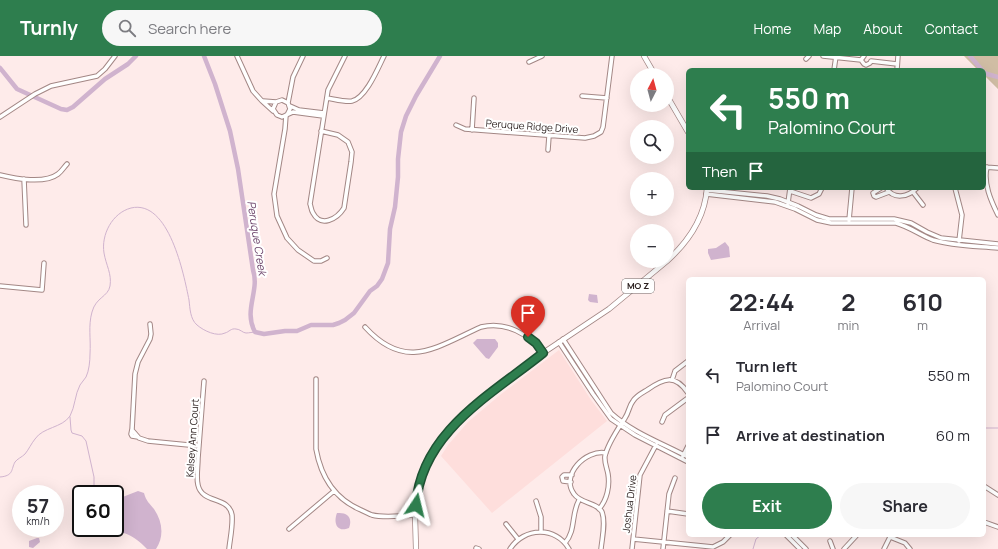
<!DOCTYPE html>
<meta charset="utf-8">
<style>
:root{--surface:#fff;--page:#f7f7f7;--text:#2b2b33;--muted:#7c7c81;--accent:#2e7e4e}
body{margin:0;font-family:Manrope,sans-serif;background:var(--page);color:var(--text);height:100vh;display:flex;flex-direction:column;font-size:15px;white-space:nowrap}
*{box-sizing:border-box;margin:0}
p{font-size:13px;color:var(--muted)}
.icon{flex:none;width:22px;height:22px;fill:none;stroke:currentColor;stroke-width:2;stroke-linecap:round;stroke-linejoin:round}
.map{position:relative;flex:1;overflow:hidden}
.side{position:absolute;left:686px;top:221px;width:300px;height:260px;display:flex;flex-direction:column;background:var(--surface);border-radius:6px;box-shadow:0 4px 16px #0002}
.side>*{flex:none}
.guide{position:absolute;left:686px;top:12px;width:300px;height:122px;border-radius:6px;box-shadow:0 4px 16px #0002;background:#2e7e4e;color:#fff;overflow:hidden}
.needle{width:26px;rotate:6deg}
.controls{position:absolute;left:630px;top:12px;display:grid;gap:8px}
.controls a{display:grid;place-items:center;width:44px;height:44px;border-radius:50%;background:var(--surface);box-shadow:0 4px 16px #0002;font-size:20px}
.speed{position:absolute;left:12px;top:429px;display:flex;gap:8px;font-size:20px;font-weight:700;text-align:center}
.speed>*{display:grid;place-content:center;width:52px;height:52px;border-radius:50%;background:var(--surface);box-shadow:0 4px 16px #0002;line-height:1}
.speed small{font-size:10px;font-weight:400}
.speed .limit{border:2px solid #111;border-radius:6px;background:#fff;color:#111}
.pin{position:absolute;display:grid;place-items:center;width:34px;height:34px;color:#fff;margin:-41px -17px;border-radius:50% 50% 50% 0;rotate:-45deg;box-shadow:0 0 4px #0007}
.pin .icon{rotate:45deg}
.me{position:absolute;width:44px;margin:-22px;rotate:10deg;stroke-linejoin:round;filter:drop-shadow(0 0 3px #0008)}
.turn{display:flex;align-items:center;gap:14px;height:84px;padding:0 16px;font-size:18px}
.turn .icon{width:52px;height:52px;stroke-width:2.5}
.turn b{display:block;font-size:28px;line-height:34px}
.then{display:flex;align-items:center;height:38px;padding:0 16px;background:#0003;gap:8px;font-size:15px}
.eta{display:flex;justify-content:space-evenly;align-items:center;height:68px;text-align:center}
.eta b{font-size:24px;font-weight:700;line-height:28px}
.action{display:flex;gap:8px;margin-top:auto;padding:8px 16px}
.action a{flex:1;height:46px;border-radius:24px;background:var(--accent);color:#fff;font-size:16px;font-weight:700;line-height:46px;text-align:center}
.action a+a{background:var(--page);color:var(--text)}
ul{padding:0;list-style:none}
li{display:flex;align-items:center;gap:12px;height:60px;padding:0 16px}
li div{flex:1}
li b{display:block;font-size:15px}
li em{font-style:normal}
header{display:flex;align-items:center;gap:24px;box-sizing:border-box;height:56px;padding:0 20px;background:var(--accent);color:#fff}
header strong{font-size:19px}
nav{display:flex;gap:22px;margin-inline-start:auto;font-size:14px}
.search{width:280px;height:36px;background:var(--page);display:flex;align-items:center;gap:10px;box-sizing:border-box;padding:0 14px;border-radius:22px;color:var(--muted);font-size:15px}
.map>svg:first-child{display:block}
</style>
<header>
<strong>Turnly</strong>
<div class="search"><svg class="icon" aria-label="search" viewBox="0 0 24 24"><circle cx="10" cy="10" r="6"/><path d="M15 15l6 6"/></svg>Search here</div>
<nav><a>Home</a><a>Map</a><a>About</a><a>Contact</a></nav>
</header>
<div class="map">
<svg width="998" height="493" viewBox="0 0 998 493">
<rect width="100%" height="100%" fill="#feebea"/>
<!-- built -->
<path fill="#fededc" d="M559,294l32,50 16,21 -115,92 -51,-57 7,-11 20,-23 32,-27z"/>
<!-- green -->
<path fill="#d0bda4" d="M964,0h34v33l-14,-14v-5h-6z"/>
<!-- water -->
<path fill="#d0b3ce" d="M725,186l4,5 1,10 -19,3 -3,-7v-4l8,-1z
M589,238l8,1 1,8 -8,-1 -2,-2z
M477,283h18l3,4v4l-9,12 -3,-1 -13,-15z
M138,435l6,2c2,8 6,11 10,16 9,13 10,28 2,40h-9c-17,-18 -26,-17 -50,-21h18v-28z
M337,457c10,-1 16,4 12,15 -12,5 -16,-5 -12,-15z
M37,482h2l1,4 -7,6 -4,-1v-6z"/>
<g fill="none" stroke-linecap="round" stroke-linejoin="round">
<!-- stream -->
<path stroke="#d0b3ce" stroke-width="1" d="M70,361l1,13 1,3 10,3 4,5 8,36v17
M984,372h14
M0,421c14,-1 11,-8 15,-15 2,-3 7,-5 10,-8 4,-5 6,-10 10,-15 8,-12 27,-11 35,-23 5,-9 5,-22 10,-31 2,-3 4,-5 6,-8 3,-6 4,-16 4,-23 1,-15 -2,-28 2,-42 4,-15 16,-15 18,-26 2,-12 -4,-21 -6,-33 -3,-18 8,-40 27,-45 38,-9 53,67 58,92 1,8 1,19 8,25 7,6 20,12 28,8 4,-1 6,-5 11,-4 4,0 7,4 10,4 3,0 7,-1 9,-1
M753,493l3,-10 5,-4"/>
<!-- river -->
<path stroke="#d0b3ce" stroke-width="4.5" d="M204,0l11,28 15,47 8,38 15,101c7,21 -10,40 2,62l9,2 21,-3h12l14,-6h22l6,-2 6,-3 9,-7 16,-22 7,-5 5,-7 6,-16 2,-34 5,-22 3,-30v-18l3,-27 5,-16 10,-20 24,-40
M970,0l12,14
M0,12l17,21 44,20 6,1 6,-3 32,-28 23,-15 8,-8
M984,16l3,2 11,3"/>
<defs>
<path id="minor" d="M237,0l16,35 9,10 11,10
M823,0l38,4
M864,0l-3,4 3,4 2,1 4,-2 1,-2 26,3
M806,3l3,-3
M529,6l13,-6
M834,14l2,-14
M897,14l1,-14
M582,40l25,2
M327,42c7,1 17,4 25,3 14,-3 26,-33 32,-45
M263,45l13,1
M288,47l5,-26 10,-21
M290,50l9,4 25,3
M286,59l-1,14 -11,65 3,22 10,22 11,12 16,11h7l6,-3
M287,59l3,-6 -2,-6 -6,-3 -6,2 -3,7 4,6 5,2 11,-5 30,4
M0,61l35,-23 16,-8 46,-10 8,-7 10,-13
M456,69l9,4 120,9 9,-2 7,-4 2,-5 9,-71
M472,74l2,-32
M321,75l17,4 10,7 4,10 -1,10 -7,46c-7,11 -23,20 -31,5 -2,-3 -2,-7 -3,-9l18,-114 17,-34
M548,94l1,-14
M984,111l14,1
M987,111c-4,16 4,34 11,48
M0,119c16,4 45,9 58,-1 4,-3 6,-7 9,-10
M24,123l2,46
M881,132l-8,5 1,3 2,1 13,-5
M886,132c8,12 22,9 31,0
M955,132l7,27 -3,26
M707,134l60,6 13,3 18,7 18,9 13,4h65l17,4 16,9 14,6 57,6
M790,135l21,7 8,-4 3,-6
M913,136l10,13
M706,138l69,8 20,7 22,11 14,3h65c14,4 24,12 37,17 20,6 44,6 65,8
M788,147l2,-15
M849,164l3,-32
M0,230l42,4 2,-27
M150,268l1,10 -1,5 -12,23 -3,12 -3,56 7,8 9,3 51,5
M365,271c41,45 71,20 116,0 25,-6 48,7 62,26
M563,283l48,74c22,20 51,30 77,44
M559,286l34,52 18,25 24,16 53,27
M316,323v70c5,28 19,50 45,61 4,2 8,4 11,5 11,3 32,1 43,0
M672,324l3,-9 13,-10
M204,325c-2,26 -4,51 -6,77 0,9 -2,19 0,27 4,19 31,11 34,30 1,11 -2,24 -3,34
M662,366l3,-7 23,-17
M132,373l-1,5 1,2 6,1
M683,400l5,-10
M571,426l-8,-1 -1,-4 2,-2h8
M984,430l14,9
M536,445l5,16v15
M599,453c8,-9 11,-23 9,-35 -1,-6 -4,-12 -3,-18 3,-13 13,-27 20,-38 4,-6 4,-12 8,-17 3,-5 9,-8 14,-11 17,-12 28,-16 41,3
M667,455l21,3
M984,466l14,5
M506,468l12,15
M289,473l45,-38
M786,479l14,14
M792,479l14,14
M890,481l15,6 5,6
M633,483l80,8 10,-5 7,-7
M830,485l3,8
M565,487c11,-12 6,-29 14,-43
M476,492l3,1
M510,493c14,-22 46,-23 59,0
M601,493c1,-11 5,-26 1,-37 -5,-10 -21,-8 -28,-18 -14,-19 12,-45 32,-41
M632,493l8,-74 16,-30
M663,493l6,-55 6,-16
M844,493l13,-14
M884,493l7,-14"/>
<path id="major" d="M644,0l11,19
M667,40l21,36
M667,205c21,-19 38,-44 40,-73
M416,493l-1,-34 2,-19 6,-24 10,-20 11,-17 15,-17 84,-65 66,-44 58,-48"/>
</defs>
<!-- minor casing -->
<use href="#minor" stroke="#a38785" stroke-width="5.5"/>
<!-- major casing -->
<use href="#major" stroke="#a38785" stroke-width="6"/>
<!-- minor -->
<use href="#minor" stroke="#fff" stroke-width="3.5"/>
<!-- major -->
<use href="#major" stroke="#fff" stroke-width="4.5"/>
</g>
<g fill="none" stroke-linecap="round" stroke-linejoin="round">
<defs>
<path id="route" d="M416,449c5,-73 76,-111 127,-152l-7,-10 -8,-6"/>
</defs>
<!-- route casing -->
<use href="#route" stroke="#1e5233" stroke-width="10"/>
<!-- route -->
<use href="#route" stroke="#2e7e4e" stroke-width="7"/>
</g>
<g text-anchor="middle" stroke-width="4" stroke-linejoin="round" paint-order="stroke">
<!-- shield labels -->
<rect fill="#fff" stroke="#6c6464" stroke-width="1" x="622" y="223" width="32" height="14" rx="3"/>
<g font-size="9" font-weight="bold" fill="#2d2221">
<text x="638" y="233">MO Z</text>
</g>
<!-- street labels -->
<g font-size="10" fill="#2d2221" stroke="#fff">
<text transform="translate(532 70) rotate(4)" y="4">Peruque Ridge Drive</text>
<text transform="translate(192 382) rotate(-86)" y="4">Kelsey Ann Court</text>
<text transform="translate(629 448) rotate(-83)" y="4">Joshua Drive</text>
</g>
<!-- water labels -->
<g font-size="11" font-style="italic" fill="#6c446b" stroke="#fff">
<text transform="translate(257 182) rotate(81)" y="4">Peruque Creek</text>
</g>
</g>
</svg>
<div class="controls">
<a><svg class="needle" viewBox="-14 -14 28 28"><path d="M0-13l5 13h-10z" fill="#e53935"/><path d="M0 13l5-13h-10z" fill="#7c7c81"/></svg></a>
<a><svg class="icon" aria-label="search" viewBox="0 0 24 24"><circle cx="10" cy="10" r="6"/><path d="M15 15l6 6"/></svg></a>
<a>+</a>
<a>−</a>
</div>
<div class="speed"><div>57<small>km/h</small></div><div class="limit">60</div></div>
<div class="pin" style="left:528px;top:281px;background:#d93025"><svg class="icon" aria-label="arrive" viewBox="0 0 24 24"><path d="M6 21V4h12l-3 4 3 4H6"/></svg></div>
<svg class="me" style="left:416px;top:449px" viewBox="-20 -20 40 40"><path d="M0-17L14 15 0 8-14 15z" fill="#2e7e4e" stroke="#fff" stroke-width="4"/></svg>
<div class="guide">
<div class="turn"><svg class="icon" aria-label="left" viewBox="0 0 24 24"><path d="M17 20v-9H6M10 6l-5 5 5 5"/></svg><div><b>550 m</b>Palomino Court</div></div>
<div class="then">Then<svg class="icon" aria-label="arrive" viewBox="0 0 24 24"><path d="M6 21V4h12l-3 4 3 4H6"/></svg></div>
</div>
<section class="side">
<div class="eta">
<div><b>22:44</b><p>Arrival</p></div>
<div><b>2</b><p>min</p></div>
<div><b>610</b><p>m</p></div>
</div>
<ul>
<li><svg class="icon" aria-label="left" viewBox="0 0 24 24"><path d="M17 20v-9H6M10 6l-5 5 5 5"/></svg><div><b>Turn left</b><p>Palomino Court</p></div><em>550 m</em></li>
<li><svg class="icon" aria-label="arrive" viewBox="0 0 24 24"><path d="M6 21V4h12l-3 4 3 4H6"/></svg><div><b>Arrive at destination</b></div><em>60 m</em></li>
</ul>
<div class="action"><a>Exit</a><a>Share</a></div>
</section>
</div>
